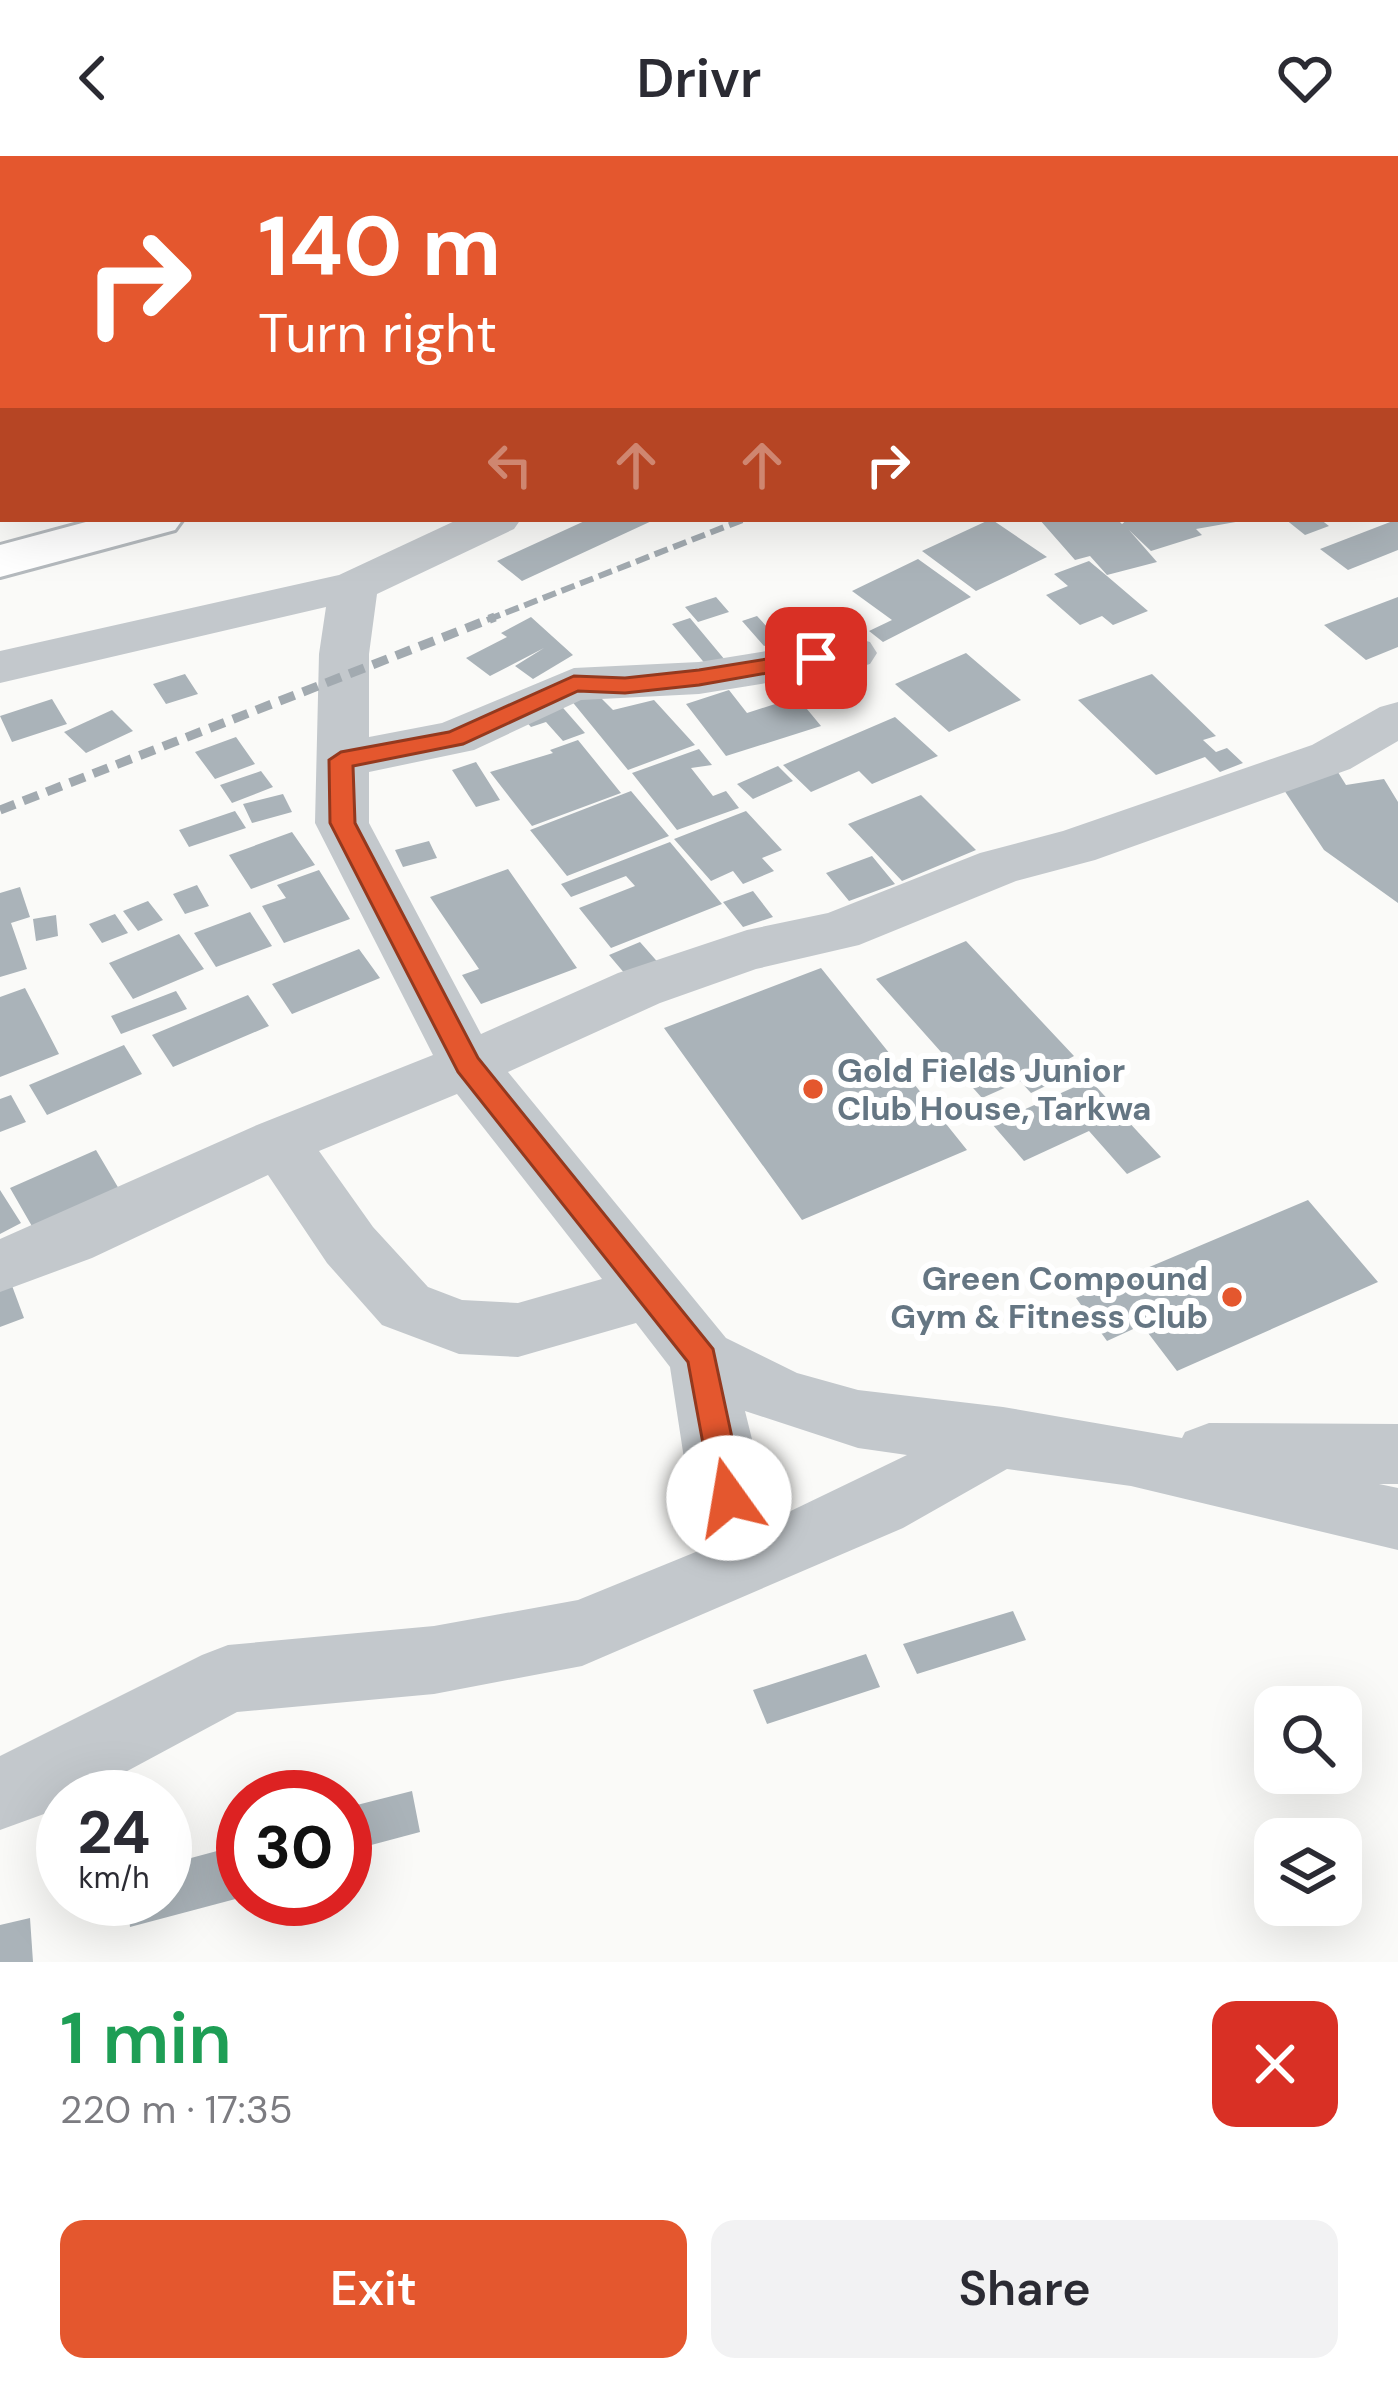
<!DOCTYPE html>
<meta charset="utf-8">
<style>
:root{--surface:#fff;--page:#f2f2f3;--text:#2b2b33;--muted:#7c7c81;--accent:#e4572e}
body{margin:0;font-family:"DM Sans",sans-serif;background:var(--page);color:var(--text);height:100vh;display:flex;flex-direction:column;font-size:45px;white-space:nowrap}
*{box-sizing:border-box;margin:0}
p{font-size:39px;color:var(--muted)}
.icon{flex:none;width:66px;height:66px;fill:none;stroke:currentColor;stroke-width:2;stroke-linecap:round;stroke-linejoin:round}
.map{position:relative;height:1806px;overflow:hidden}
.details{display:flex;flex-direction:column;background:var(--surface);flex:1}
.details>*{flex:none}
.banner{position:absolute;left:0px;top:0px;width:1398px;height:366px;box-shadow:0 12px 48px #0002;background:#e4572e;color:#fff;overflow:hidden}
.fabs{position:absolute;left:1254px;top:1530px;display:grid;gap:24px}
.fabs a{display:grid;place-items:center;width:108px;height:108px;border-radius:24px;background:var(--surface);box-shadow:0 12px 48px #0002;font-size:60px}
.speed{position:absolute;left:36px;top:1614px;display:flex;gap:24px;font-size:60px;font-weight:700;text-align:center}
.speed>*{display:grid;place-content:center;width:156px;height:156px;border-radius:50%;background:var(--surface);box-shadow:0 12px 48px #0002;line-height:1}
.speed small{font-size:30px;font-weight:400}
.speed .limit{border:18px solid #d22;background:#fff;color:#111}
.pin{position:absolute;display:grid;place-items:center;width:102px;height:102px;color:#fff;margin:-51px;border-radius:24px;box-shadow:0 6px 18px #0006}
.me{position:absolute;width:132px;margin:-66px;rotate:347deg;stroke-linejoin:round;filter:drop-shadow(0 0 9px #0008)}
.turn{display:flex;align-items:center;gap:42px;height:252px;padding:0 60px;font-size:54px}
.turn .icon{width:156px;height:156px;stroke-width:2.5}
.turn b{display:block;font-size:84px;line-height:102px}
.lanes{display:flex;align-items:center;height:114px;padding:0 60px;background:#0003;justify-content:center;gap:60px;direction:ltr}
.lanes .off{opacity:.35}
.round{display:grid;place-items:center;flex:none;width:126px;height:126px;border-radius:24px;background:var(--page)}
.headline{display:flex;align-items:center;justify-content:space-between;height:204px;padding:0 60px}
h1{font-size:72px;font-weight:600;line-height:90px;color:#1e9e55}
.button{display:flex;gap:24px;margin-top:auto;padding:24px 60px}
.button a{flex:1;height:138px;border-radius:24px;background:var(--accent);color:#fff;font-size:48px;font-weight:600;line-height:138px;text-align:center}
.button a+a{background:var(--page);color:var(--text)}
header{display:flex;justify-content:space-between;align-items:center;height:156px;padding:0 60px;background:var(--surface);font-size:54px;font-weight:600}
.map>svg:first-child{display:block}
</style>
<header><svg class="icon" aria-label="back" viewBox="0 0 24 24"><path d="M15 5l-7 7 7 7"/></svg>Drivr<svg class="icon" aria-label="heart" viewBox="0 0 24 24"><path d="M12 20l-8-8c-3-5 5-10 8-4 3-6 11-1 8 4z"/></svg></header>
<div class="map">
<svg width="1398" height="1806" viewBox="0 0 1398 1806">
<rect width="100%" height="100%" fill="#fafaf8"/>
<!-- building -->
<path fill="#aab3b9" d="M589,363h67l-134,62 -25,-20z
M991,363l56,38 -71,34 -54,-40z
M1039,363h78l5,5 6,-5 119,1 -51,9 6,6 -51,16 -22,-21 28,32 -50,13 -17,-19 -15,4z
M1285,363h35l9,7 -24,9z
M1398,363v31l-50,20 -28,-21z
M918,403l53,38 -88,45 -14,-11 23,-11 -40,-29z
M1089,405l18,15 41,35 -35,14 -11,-9 -22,9 -34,-30 22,-9 -14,-12z
M716,441l13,15 -31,10 -13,-15z
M1398,441v50l-32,13 -42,-35z
M757,460l23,25 -16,5 -22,-25z
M531,461l42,38 -40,24 -18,-13 29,-18 -54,28 -24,-18 41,-21 -6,-4z
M690,462l35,42 -18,6 -35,-42z
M966,497l55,47 -72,32 -54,-48z
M185,518l13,20 -32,10 -13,-20z
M1152,518l64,62 -13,4 13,12 11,-4 16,15 -23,9 -15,-15 -49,18 -78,-75z
M729,534l18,23 50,-16 24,29 -95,30 -40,-52z
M596,537l17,17 41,-10 41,45 -67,25 -58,-71z
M52,543l15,25 -55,18 -12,-26z
M557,545l28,32 -22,8 -17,-19 -15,5 -11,-12z
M112,554l21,21 -47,22 -22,-21z
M895,561l43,39 -66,28 -13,-13 -48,21 -28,-27z
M236,581l19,27 -40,15 -20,-27z
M578,584l43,53 -89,33 -42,-54 63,-19 -3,-3z
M699,593l13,16 -21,3 22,28 13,-5 13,17 -62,22 -45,-57z
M476,606l24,38 -24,7 -24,-37z
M778,610l15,15 -40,18 -16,-15z
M1336,613l10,16 38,-6 14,23v101l-74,-53 -40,-60z
M261,615l12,16 -41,16 -12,-18z
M631,635l38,45 -102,40 -37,-46z
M283,638l9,18 -40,11 -9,-19z
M921,639l55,55 -74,31 -54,-57z
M235,655l11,17 -57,19 -10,-17z
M746,655l36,39 -20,8 12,13 -31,13 -10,-13 -22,10 -37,-42z
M292,676l23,33 -64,24 -22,-34z
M429,685l8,17 -34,9 -8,-17z
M670,686l52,62 -111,44 -32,-40 56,-22 -9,-10 -55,21 -10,-13z
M872,700l23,28 -46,17 -23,-28z
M508,713l69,99 -96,36 -19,-29 17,-6 -49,-72z
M319,714l31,49 -66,24 -22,-37 24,-8 -9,-13z
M197,729l12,21 -24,8 -12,-20z
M20,731l10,30 -19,6 16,46 -27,8v-84z
M753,735l20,26 -30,10 -20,-25z
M148,745l15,19 -25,11 -15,-20z
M250,756l22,34 -56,21 -22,-34z
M115,758l13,19 -26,10 -13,-19z
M56,759l2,21 -22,5 -3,-22z
M179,778l25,35 -71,30 -24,-36z
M966,785l108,115 -11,6 10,11 -42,20 -11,-12 -38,17 -106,-119z
M640,786l22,25 -31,14 -22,-26z
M359,793l21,29 -88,36 -20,-30z
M821,812l146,182 -165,70 -138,-192z
M25,832l34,66 -59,23v-80z
M176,835l11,18 -66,25 -10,-18z
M248,839l21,31 -96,41 -21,-32z
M124,889l18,29 -95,41 -18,-30z
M1090,924l71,77 -34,17 -38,-43 -65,30 -32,-37z
M11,939l15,27 -26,10v-33z
M96,994l23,39 -86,39 -23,-40z
M0,1034l21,33 -21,11z
M1308,1044l70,82 -201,89 -35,-46 -35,16 -31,-43z
M11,1127l13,35 -24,9v-40z
M1013,1455l13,29 -109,34 -14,-30z
M866,1498l14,33 -113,37 -14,-34z
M412,1635l8,41 -75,20v-44z
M243,1688v53l-113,30 -3,-28h38v-34z
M30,1762l3,44h-33v-37z"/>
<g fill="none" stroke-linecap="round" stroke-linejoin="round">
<defs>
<path id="major" d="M97,363h86l-8,11 -175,47v-32z"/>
</defs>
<!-- major casing -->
<use href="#major" stroke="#b5babe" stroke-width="6"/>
<!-- minor -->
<path fill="#c3c8cc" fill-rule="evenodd" d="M459,363h62l-7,10 -137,65 -8,60v83l73,-14 132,-55 125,-6 153,-25 18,5 7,11 -7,11 -18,5 -153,25 -118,6 -107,50 -105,22v51l112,211 137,-61 129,-43 81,-17 152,-60 83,-22 249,-86 68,-38 18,-5v39l-48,28 -255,91 -79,21 -157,64 -103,24 -96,34 -152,69 218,266 71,35 61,17 145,17 179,31 3,-6 24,-9 189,1v60h-19l19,4v62l-267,-64 -124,-17 -104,59 -321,138 -148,28 -197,18 -158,85h-16v9l-8,4 -55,20v-74l202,-101 26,-10 206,-19 144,-26 130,-53 -23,-82 -15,-98 -34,-44 -118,34 -59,-3 -77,-29 -55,-62 -59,-88 -176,83 -92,34v-53l257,-114 176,-70 -118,-232 4,-169 7,-47 -326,76v-32l339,-76zM457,938l145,185 -84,24 -56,-3 -34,-13 -55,-60 -54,-76zM745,1255l113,37 49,7 -135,65z"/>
<!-- major -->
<use href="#major" fill="#fff" fill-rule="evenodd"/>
<!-- rail-far1 -->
<path stroke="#a2aab0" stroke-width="6" stroke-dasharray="14 6" stroke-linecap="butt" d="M487,464l258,-101"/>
<!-- rail -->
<path stroke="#a2aab0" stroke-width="9" stroke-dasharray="16 9" stroke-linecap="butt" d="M0,654l495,-193"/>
</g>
<!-- route -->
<path fill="#e4572e" stroke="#94391e" stroke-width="3" d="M816,495l8,2v10l-125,22 -74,8 -47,-2 -115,53 -110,22 2,57 123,235 235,291 32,149 -4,10 -12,4 -11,-4 -5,-10 -25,-136 -230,-290 -128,-249 -1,-63 12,-8 108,-20 125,-56 51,2 74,-8z"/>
<!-- markers -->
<g fill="#e4572e" stroke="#fff" stroke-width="4.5">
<circle cx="813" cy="933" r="12"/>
<circle cx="1232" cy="1141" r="12"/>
</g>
<g text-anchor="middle" stroke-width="12" stroke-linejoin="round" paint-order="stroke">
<!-- poi labels -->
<g font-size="33" font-weight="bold" fill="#657683" stroke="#fff" text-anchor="start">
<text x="837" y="926">Gold Fields Junior<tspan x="837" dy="38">Club House, Tarkwa</tspan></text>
<text x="1208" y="1134" text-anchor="end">Green Compound<tspan x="1208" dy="38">Gym &amp; Fitness Club</tspan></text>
</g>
</g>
</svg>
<div class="fabs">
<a><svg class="icon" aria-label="search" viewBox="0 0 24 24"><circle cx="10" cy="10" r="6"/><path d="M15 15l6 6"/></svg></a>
<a><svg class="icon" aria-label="layers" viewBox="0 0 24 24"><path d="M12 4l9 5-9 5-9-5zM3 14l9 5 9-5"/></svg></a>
</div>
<div class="speed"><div>24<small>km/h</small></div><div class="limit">30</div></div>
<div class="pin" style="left:816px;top:502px;background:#d93025"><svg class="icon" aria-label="arrive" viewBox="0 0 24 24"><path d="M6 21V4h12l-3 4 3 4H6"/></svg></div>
<svg class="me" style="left:729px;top:1342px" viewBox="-20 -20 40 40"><circle r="19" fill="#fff"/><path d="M0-13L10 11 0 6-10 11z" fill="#e4572e"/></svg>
<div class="banner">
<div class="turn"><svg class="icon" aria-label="right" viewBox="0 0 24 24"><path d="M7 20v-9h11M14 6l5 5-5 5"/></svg><div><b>140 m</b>Turn right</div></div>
<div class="lanes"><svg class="icon off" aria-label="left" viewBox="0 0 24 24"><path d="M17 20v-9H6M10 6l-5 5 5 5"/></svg><svg class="icon off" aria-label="ahead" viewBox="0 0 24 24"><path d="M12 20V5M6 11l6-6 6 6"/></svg><svg class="icon off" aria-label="ahead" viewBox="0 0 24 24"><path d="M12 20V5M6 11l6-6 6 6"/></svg><svg class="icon" aria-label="right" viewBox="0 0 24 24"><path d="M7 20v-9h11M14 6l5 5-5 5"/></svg></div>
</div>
</div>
<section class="details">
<div class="headline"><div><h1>1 min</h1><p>220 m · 17:35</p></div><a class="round" style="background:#d93025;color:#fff"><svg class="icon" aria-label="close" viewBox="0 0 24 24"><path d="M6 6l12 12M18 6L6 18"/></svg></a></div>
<div class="button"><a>Exit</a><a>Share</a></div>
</section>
